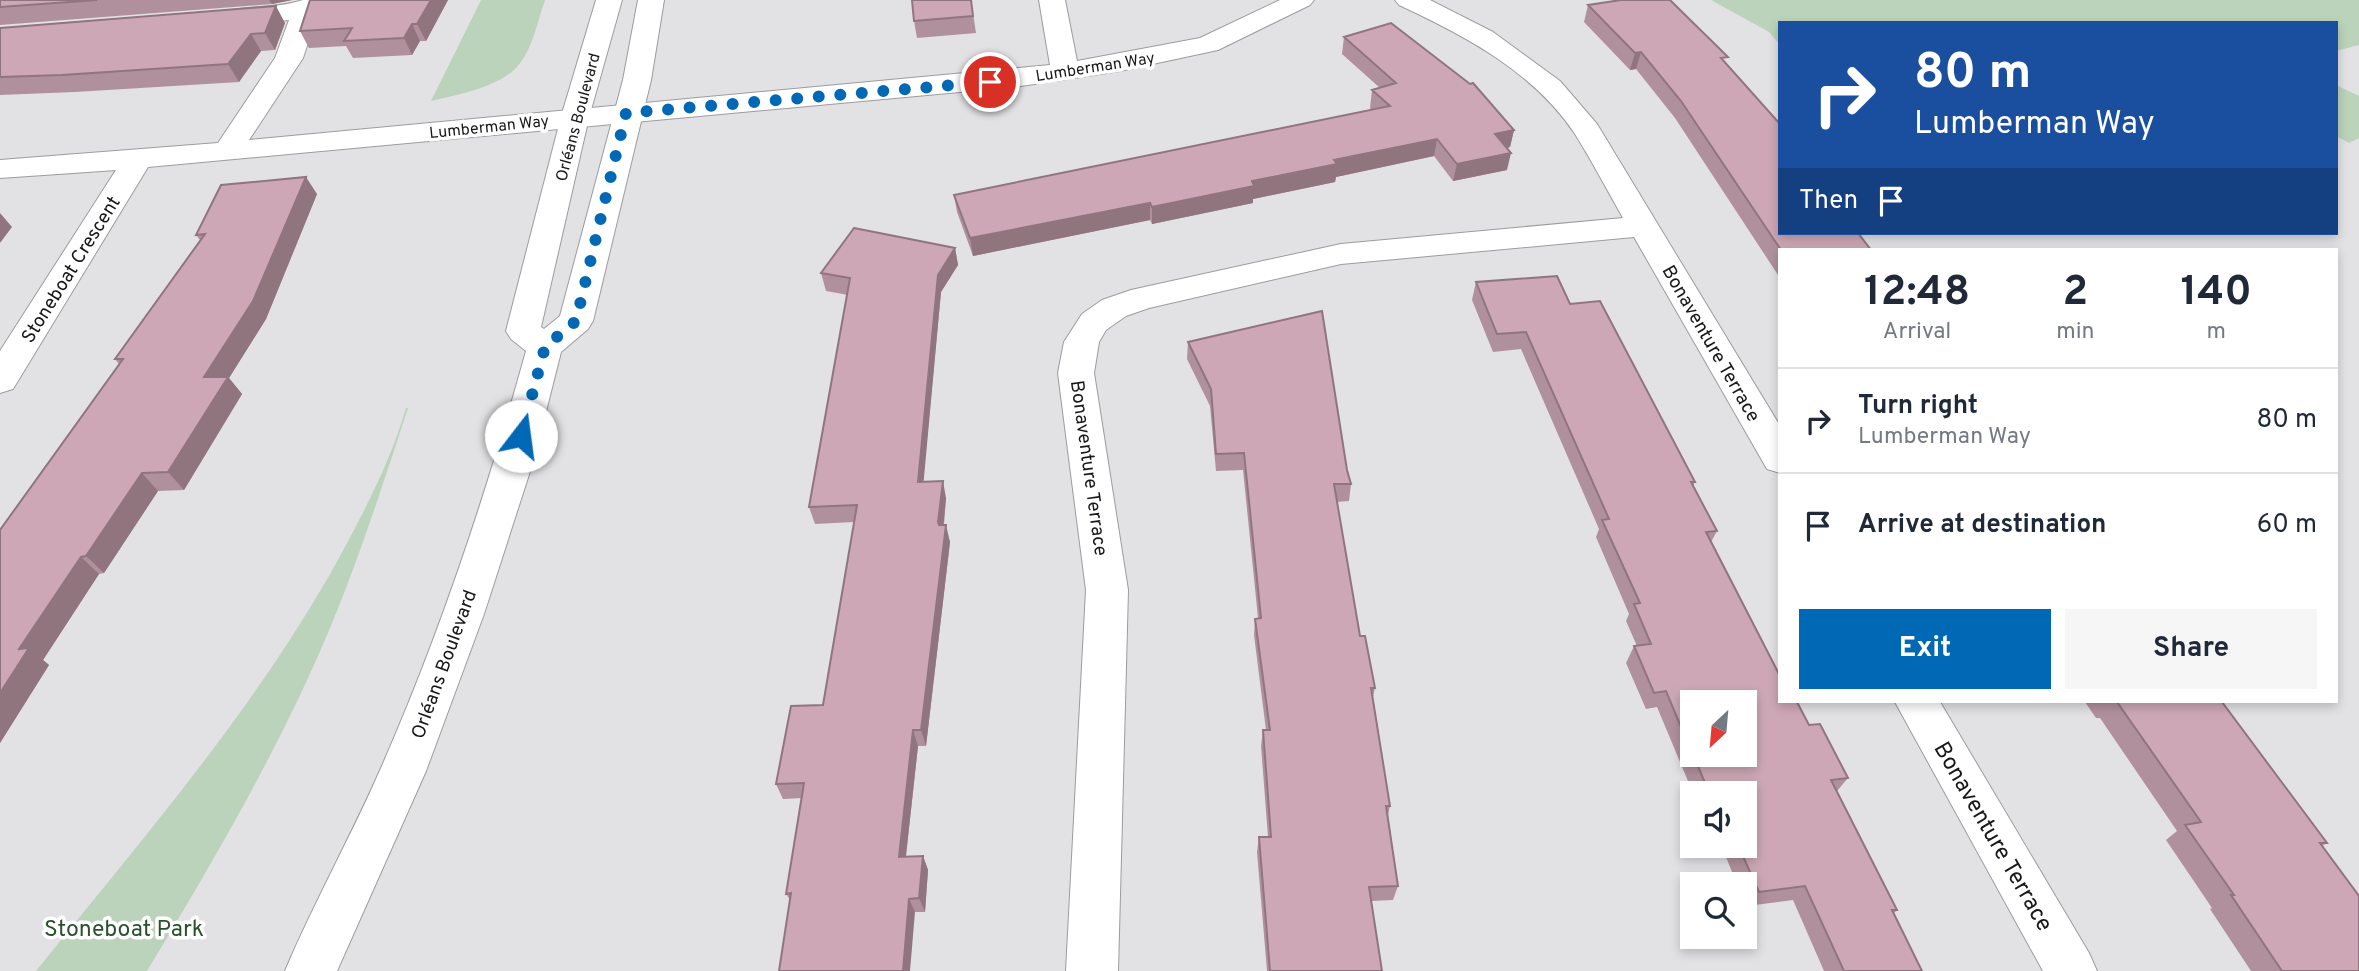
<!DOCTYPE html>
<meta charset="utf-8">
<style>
:root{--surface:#fff;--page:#f6f6f7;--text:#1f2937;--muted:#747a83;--line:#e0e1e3;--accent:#0068b4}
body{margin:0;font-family:Overpass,sans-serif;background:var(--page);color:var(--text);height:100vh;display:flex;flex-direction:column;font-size:26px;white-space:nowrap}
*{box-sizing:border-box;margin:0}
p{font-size:23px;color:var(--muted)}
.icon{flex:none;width:38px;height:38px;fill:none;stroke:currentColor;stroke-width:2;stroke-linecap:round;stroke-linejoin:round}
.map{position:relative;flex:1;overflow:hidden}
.sheet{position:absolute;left:1778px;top:248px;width:560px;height:455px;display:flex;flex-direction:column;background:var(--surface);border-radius:0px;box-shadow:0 4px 10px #0003}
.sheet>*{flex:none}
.banner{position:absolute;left:1778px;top:21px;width:560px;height:214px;border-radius:0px;box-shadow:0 4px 10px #0003;background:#1a4fa0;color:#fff;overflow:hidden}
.needle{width:46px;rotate:206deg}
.tools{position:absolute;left:1680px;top:690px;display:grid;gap:14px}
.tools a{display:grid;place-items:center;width:77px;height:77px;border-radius:0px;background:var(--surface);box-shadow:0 4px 10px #0003;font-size:35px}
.pin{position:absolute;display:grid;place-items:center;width:60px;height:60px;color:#fff;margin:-30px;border:4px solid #fff;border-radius:50%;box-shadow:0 2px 7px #0007}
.me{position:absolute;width:77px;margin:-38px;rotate:15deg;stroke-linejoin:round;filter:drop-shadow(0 0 5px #0008)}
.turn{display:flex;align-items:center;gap:24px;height:147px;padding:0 21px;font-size:32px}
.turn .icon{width:91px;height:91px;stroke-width:2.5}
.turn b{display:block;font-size:49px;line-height:60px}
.then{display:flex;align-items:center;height:66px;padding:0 21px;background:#0003;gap:14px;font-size:26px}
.eta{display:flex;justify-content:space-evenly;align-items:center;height:119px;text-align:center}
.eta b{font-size:42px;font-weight:700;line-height:49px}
.primary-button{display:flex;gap:14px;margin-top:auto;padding:14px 21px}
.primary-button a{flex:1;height:80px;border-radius:0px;background:var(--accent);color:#fff;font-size:28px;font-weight:700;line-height:80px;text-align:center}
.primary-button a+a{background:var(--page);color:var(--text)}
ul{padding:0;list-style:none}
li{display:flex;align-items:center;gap:21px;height:105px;padding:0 21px;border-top:2px solid var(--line)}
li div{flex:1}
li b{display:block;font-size:26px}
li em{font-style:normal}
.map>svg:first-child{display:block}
</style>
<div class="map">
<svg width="2359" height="971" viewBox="0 0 2359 971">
<rect width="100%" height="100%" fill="#e2e2e5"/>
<!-- green -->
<path fill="#bbd3bb" d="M481,0h64c-8,23 -13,53 -31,70 -20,18 -57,25 -83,31z
M1711,0h648v45l-23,6v-28h-556v22l-11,-13z
M2336,85l23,11v42l-10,5 -13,-7z
M406,408h2c-25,76 -49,151 -80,225 -50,118 -115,229 -181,338h-111c107,-133 220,-263 303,-413 26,-48 52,-98 67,-150z"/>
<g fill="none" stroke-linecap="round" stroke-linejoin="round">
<defs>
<path id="street" d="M303,0h35l-4,5 -16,7 -15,46 -54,82 801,-75 -11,-65h26l12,61 123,-23 80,-38h34l-4,5 -92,45 -98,21 -106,16 -866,80 -135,222 -13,4v-42l116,-181 -116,8v-18l218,-17 57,-85 14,-38 -60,6 -9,-2 -4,-6 4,-6c27,-6 55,-3 83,-12z
M1395,0h35l63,32 67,49 37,43 183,302v47l-13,-4 -133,-232 -293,27 -192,44 -23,8 -20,14 -7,12 -5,31 34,217 -10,381h-52l20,-381 -28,-217 6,-31 18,-28 20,-14 29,-10 210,-46 282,-26c-16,-28 -31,-57 -48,-84 -41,-62 -111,-99 -176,-129z
M1895,702h45l149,251 8,18h-54z"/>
<path id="secondary" d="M596,0h26l-33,117 -48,210 3,2 16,-13 63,-236 15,-80h26l-13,80 -58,241 -5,8 -27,23 -27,107 -50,155 -58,157 -89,200h-52c29,-69 66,-134 96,-203 59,-134 106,-276 145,-417l-15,-12 -5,-8 55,-214z"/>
</defs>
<!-- street casing -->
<use href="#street" stroke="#9c9c9f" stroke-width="2"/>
<!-- secondary casing -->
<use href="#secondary" stroke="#9c9c9f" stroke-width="2"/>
<!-- street -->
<use href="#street" fill="#fff" fill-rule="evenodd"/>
<!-- secondary -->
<use href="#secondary" fill="#fff" fill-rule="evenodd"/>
</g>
<!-- wall -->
<path fill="#b0909c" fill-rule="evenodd" d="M0,0h292l-20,4 -272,21z
M448,0l-22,41h-6l-8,14 -59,3 -7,-12 -37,2 -9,-17z
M971,0l5,33 -59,5 -3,-17z
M1588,5l138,58 54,170 91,17h-91v28l-105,-160 -39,-49 -6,1 -46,-48z
M285,23l-10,27 -14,1 -22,31 -164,10 -75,3v-67z
M1344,37l170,93 -4,17 -3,1v22l-54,11 -19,-25 -98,21 -1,5 -82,17v4l-101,21 -2,-4 -177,36 -16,-44 -3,-17 418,-85 -2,-2 2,-18 8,-2 -38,-34z
M317,194l-51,125 -37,59 13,16 -58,96 -26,1 -54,82 -5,1 -56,86 6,5 -49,78v-213l119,-166 -4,-5 85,-119 -4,-5z
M955,248l3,17 -17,27 -18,189 23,17 -2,27 6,17 -24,204h-8l-12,111 17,-1 5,14 -3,42h-10l-125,-12 -4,-6 16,-96 -19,1 -7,-15 47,-79 31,-183 -39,2 -6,-17 39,-212 -22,-4 -5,-18z
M1476,282l94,22 125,178 -2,4 24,45 -6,11 69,160 29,23 39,53 -11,13 60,119 -3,3 28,58h-98l-31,-71 -46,6 -2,-5v-17h-8l-16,-39h24v-52h-52l-36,-86 -11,2 -20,-46 8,-17h3l-11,-25 3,-7 -33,-77 3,-8 -78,-180 -28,3 -21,-52zM1692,702l53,52h-53z
M1188,342l159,128 4,14 -2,17 -12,1 23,134 15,52 -2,9 17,109 -2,9 10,71 -5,14 -22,1 11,70h-115l-10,-119 2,-15h9l-7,-91 2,-16h3l-12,-95 1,-16 3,-1 -15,-148 -27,1 -6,-65 -23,-47z
M2085,702h137l105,141 -5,3 37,125h-108l-41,-62 2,-1 -46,-68 11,-9 -77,-113h-4z"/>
<!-- shaded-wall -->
<path fill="#90757f" d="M269,0h23l-20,4z
M431,0h17l-22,41 -9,-17z
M276,6l9,17 -10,27 -10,-17z
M412,24l8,17 -8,14 -8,-17z
M251,34l10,17 -22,31 -11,-18z
M1641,52l-5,17 -6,1 5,-17z
M1514,130l-4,17 -19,5 4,-18z
M1437,139l-3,17 -98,21 -1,5 -82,17v4l-101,21v-17l182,-47z
M1511,153l-4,17 -54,11 4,-17z
M306,177l11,17 -51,125 -37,59 13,16 -58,96 -16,-18 36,-95z
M1150,203v17l-177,36 -3,-18z
M0,213l12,14 -12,16z
M955,248l3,17 -17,27 -19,207 -4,-17 20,-207z
M142,473l16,18 -54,82 -18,-17z
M943,481l3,17 -4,41 -4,-17z
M946,525l4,17 -24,204 -5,-16z
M81,557l18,17 -56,86 6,5 -49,78v-50l19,-44z
M913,730l5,16 -14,126 -5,-15z
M923,856l5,14 -3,42 -6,-14z
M909,899l6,13 -5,59h-7z"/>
<!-- building -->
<path fill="#cda7b5" stroke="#90757f" stroke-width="2" d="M0,0h97l-97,7z
M310,0h121l-14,24h-5l-8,14 -60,3 8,-13 -52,3z
M912,0h59l2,16 -59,5z
M1621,0h49l58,57 -7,1 59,66v109h78l13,17h-90l-100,-149 -40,-49 -6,1 -47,-48z
M276,6l-11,27 -14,1 -23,30 -166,11 -62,2v-49z
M1391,23l79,61 3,-1 41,47 -19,4 16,19 -54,11 -20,-25 -103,21 3,4 -85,17 2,5 -102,21 -2,-4 -180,35 -16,-43 436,-89 -18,-16 24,-7 -52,-46z
M306,177l-53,124 -49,76h24l-60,95 -26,1 -56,83 -5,1 -62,92 10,-1 -29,45v-163l123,-171h-8l90,-125 -9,1 25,-50z
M854,228l101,20 -17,27 -20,207 25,-1 -5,41 1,3h7l-25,205h-8l-14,127 24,-1 -4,42 -10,1 -6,72h-124l12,-78 -5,1 18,-111 -28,1 15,-78 32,-1 34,-200 -48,2 41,-229 -29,-5z
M1557,276l13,28 30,-3 95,181h-4l26,49 -11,1 74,144v26h17l12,23 11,-1 28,54 -17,2 66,130h-5l30,61h-78l-39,-85 -46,6 -21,-47h7v-52h-30l-4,-10h-6l-12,-29h52v-52h-53v51l-26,-62 -12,2 -20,-47 17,-2 -17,-40 6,-1 -38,-83 7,-1 -83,-187 -29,2 -21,-52z
M1322,311l25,159 4,14h-17l26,152h5l10,52h-4l19,118h-4l12,80 -29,1 13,84h-112l-11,-134h12l-8,-107h7l-15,-111 6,-1 -17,-165 -28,1 -5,-65 -23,-47z
M2113,702h109l105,141h-7l39,53v75h-77l-51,-76h3l-49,-70 16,-3 -84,-120z"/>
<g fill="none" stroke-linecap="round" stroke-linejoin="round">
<!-- route -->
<path stroke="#0068b4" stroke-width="12" stroke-dasharray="0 21.6" d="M521,436l24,-89 31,-26 50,-208 364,-31"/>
</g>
<g text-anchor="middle" stroke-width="7" stroke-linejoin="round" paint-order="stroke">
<!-- far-street labels -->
<g font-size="16" fill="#181819" stroke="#fff">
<text transform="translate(1095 66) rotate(-9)" y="6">Lumberman Way</text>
<text transform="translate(577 117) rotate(-75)" y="6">Orléans Boulevard</text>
<text transform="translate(489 126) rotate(-6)" y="6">Lumberman Way</text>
</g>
<!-- street labels -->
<g font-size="19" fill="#181819" stroke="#fff">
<text transform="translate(70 269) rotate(-58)" y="7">Stoneboat Crescent</text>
<text transform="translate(1712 343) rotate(60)" y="7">Bonaventure Terrace</text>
<text transform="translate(1090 468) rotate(82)" y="7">Bonaventure Terrace</text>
<text transform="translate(443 664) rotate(-70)" y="7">Orléans Boulevard</text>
</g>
<!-- near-street labels -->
<g font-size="23" fill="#181819" stroke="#fff">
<text transform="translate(1994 836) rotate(60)" y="8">Bonaventure Terrace</text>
</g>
<!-- near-park labels -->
<g font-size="23" fill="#29522c" stroke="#fff">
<text x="124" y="936">Stoneboat Park</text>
</g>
</g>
</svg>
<div class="tools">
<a><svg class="needle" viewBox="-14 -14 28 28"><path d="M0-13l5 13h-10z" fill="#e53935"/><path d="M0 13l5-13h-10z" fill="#747a83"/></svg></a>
<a><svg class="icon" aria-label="sound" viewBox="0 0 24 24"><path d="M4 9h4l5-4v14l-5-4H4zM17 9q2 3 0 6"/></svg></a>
<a><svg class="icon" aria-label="search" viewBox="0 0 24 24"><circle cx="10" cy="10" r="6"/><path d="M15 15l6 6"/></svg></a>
</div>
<div class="pin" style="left:990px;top:82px;background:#d93025"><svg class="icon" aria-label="arrive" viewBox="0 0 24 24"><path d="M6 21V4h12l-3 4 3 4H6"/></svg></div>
<svg class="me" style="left:521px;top:436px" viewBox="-20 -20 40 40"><circle r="19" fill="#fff"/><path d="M0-13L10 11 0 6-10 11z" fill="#0068b4"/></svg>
<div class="banner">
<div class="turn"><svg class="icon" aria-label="right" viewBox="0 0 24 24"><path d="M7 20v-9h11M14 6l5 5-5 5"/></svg><div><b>80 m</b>Lumberman Way</div></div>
<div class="then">Then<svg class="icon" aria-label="arrive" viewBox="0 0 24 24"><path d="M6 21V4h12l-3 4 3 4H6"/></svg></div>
</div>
<section class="sheet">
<div class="eta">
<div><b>12:48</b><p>Arrival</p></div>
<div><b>2</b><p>min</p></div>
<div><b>140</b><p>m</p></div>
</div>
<ul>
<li><svg class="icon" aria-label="right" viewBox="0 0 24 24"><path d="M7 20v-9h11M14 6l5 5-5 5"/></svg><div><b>Turn right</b><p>Lumberman Way</p></div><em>80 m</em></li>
<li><svg class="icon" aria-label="arrive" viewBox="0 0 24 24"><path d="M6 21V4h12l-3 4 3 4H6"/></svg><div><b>Arrive at destination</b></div><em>60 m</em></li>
</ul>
<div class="primary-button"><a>Exit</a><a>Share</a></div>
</section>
</div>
